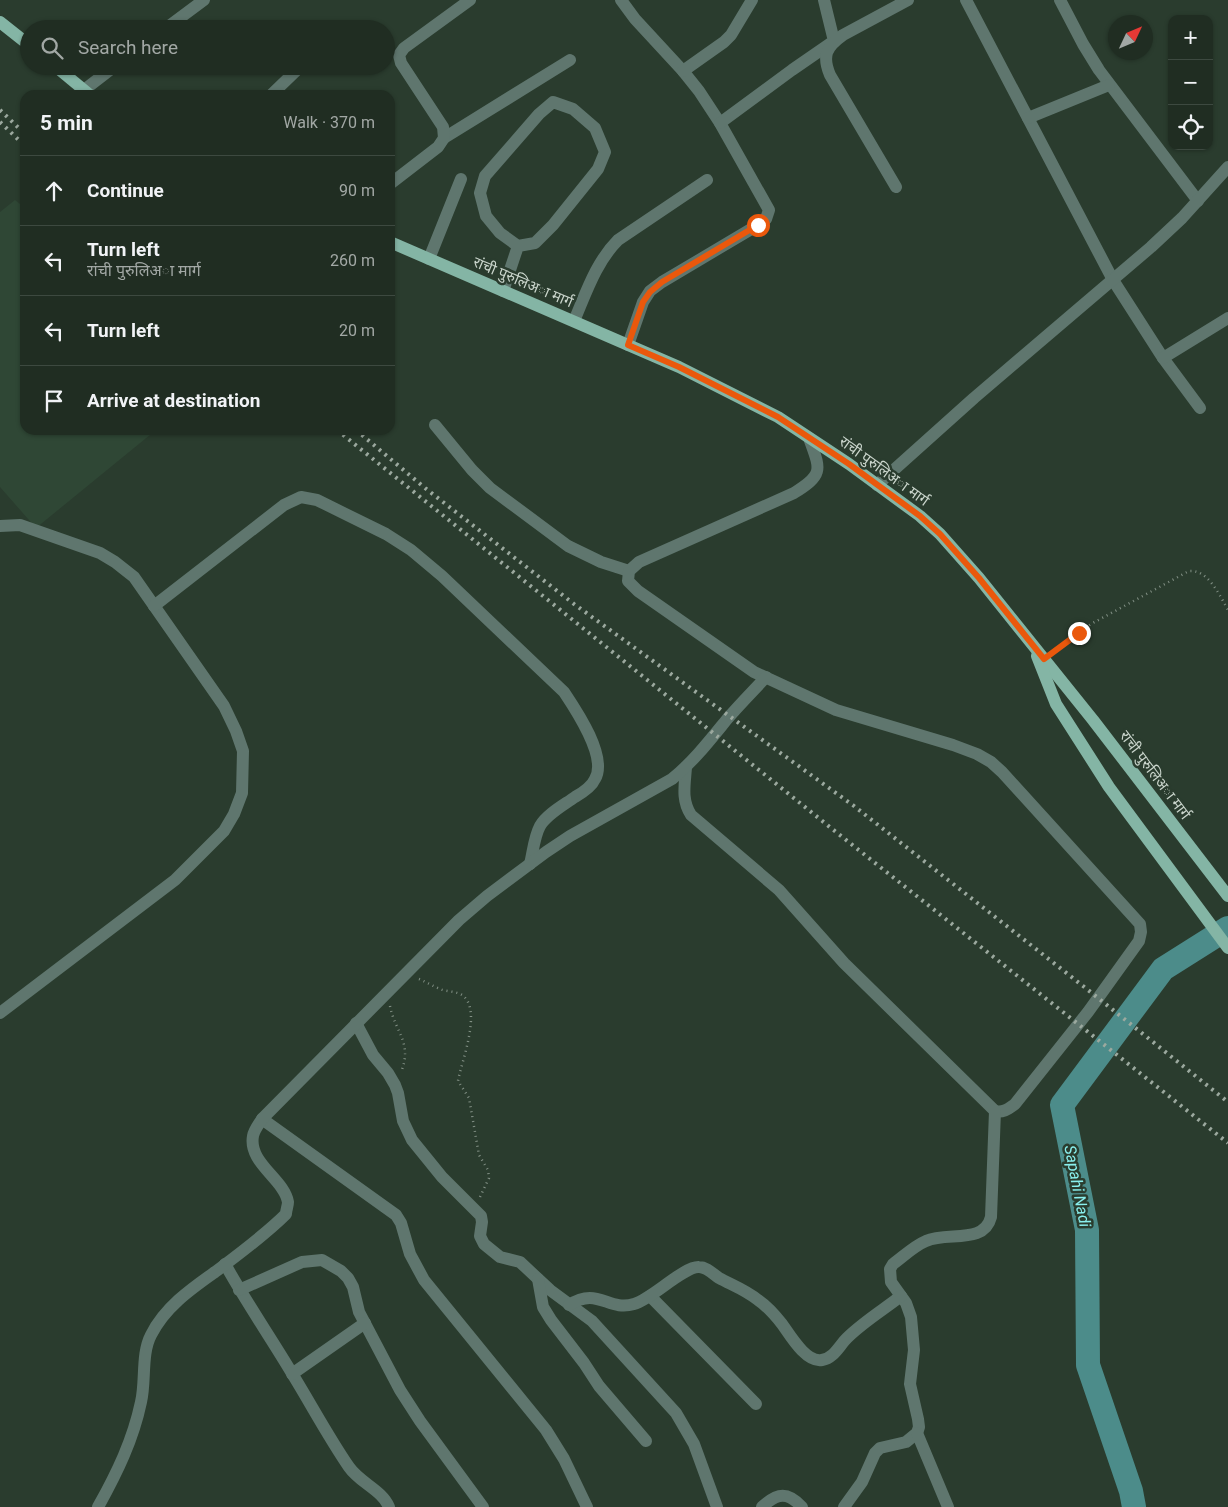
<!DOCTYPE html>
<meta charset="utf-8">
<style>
:root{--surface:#202d22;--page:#28352a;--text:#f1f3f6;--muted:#a2a8a5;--line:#3d4940}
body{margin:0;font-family:Roboto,"Noto Sans Devanagari",sans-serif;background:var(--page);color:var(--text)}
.controls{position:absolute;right:15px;top:15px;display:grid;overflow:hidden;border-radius:10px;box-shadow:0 1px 4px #0004}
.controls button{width:45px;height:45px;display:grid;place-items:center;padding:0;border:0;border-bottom:1px solid var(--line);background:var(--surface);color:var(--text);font:25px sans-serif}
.compass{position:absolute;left:1108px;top:15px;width:45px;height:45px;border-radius:50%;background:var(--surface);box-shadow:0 1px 4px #0004;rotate:46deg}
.stop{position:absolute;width:15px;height:15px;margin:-11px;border:4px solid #ea580c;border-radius:50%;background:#fff}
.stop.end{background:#ea580c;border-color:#fff;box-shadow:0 1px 5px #0008}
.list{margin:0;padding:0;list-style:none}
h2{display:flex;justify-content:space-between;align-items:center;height:65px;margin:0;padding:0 20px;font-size:21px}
h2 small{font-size:16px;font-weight:400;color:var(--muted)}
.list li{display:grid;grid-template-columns:32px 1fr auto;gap:15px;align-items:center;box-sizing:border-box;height:70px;padding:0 20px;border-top:1px solid var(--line)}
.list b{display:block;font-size:19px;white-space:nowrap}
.list p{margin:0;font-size:16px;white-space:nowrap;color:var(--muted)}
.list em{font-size:16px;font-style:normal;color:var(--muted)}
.icon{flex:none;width:28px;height:28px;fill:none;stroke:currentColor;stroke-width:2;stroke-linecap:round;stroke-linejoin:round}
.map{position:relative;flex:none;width:1228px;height:1507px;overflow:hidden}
.search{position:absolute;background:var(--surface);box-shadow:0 1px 4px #0004;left:20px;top:20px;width:375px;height:55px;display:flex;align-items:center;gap:12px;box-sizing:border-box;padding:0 18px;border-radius:28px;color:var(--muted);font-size:19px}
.panel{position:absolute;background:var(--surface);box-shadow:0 1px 4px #0004;left:20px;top:90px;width:375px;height:345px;border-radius:15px}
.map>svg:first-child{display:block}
.built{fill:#2f4735}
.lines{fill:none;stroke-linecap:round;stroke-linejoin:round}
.river{stroke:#4c8c8a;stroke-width:24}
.path{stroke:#829085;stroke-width:2.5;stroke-dasharray:1 4;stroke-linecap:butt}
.minor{stroke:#5f766e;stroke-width:12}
.major{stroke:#84b5a5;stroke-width:12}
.rail{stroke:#9ca99f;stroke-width:4;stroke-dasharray:2.5 5;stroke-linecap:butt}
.route{stroke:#ea580c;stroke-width:6}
.labels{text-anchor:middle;stroke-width:5;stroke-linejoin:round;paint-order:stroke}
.street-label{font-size:15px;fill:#cbd6cd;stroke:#2a3c2e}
.water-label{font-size:16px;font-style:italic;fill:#89efed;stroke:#2a3c2e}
</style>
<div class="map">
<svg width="1228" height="1507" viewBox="0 0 1228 1507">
<rect width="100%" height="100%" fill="#2a3c2e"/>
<polygon class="built" points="15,200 25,208 25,430 156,430 36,528 0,487 0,212"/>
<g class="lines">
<polyline class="river" points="1134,1507 1131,1491 1088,1365 1087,1230 1062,1105 1163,969 1228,928"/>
<g class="path">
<path d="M1053 652 1091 624 1189 571C1208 569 1220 596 1228 610"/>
<path d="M419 979C426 982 433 986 440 989 447 992 456 991 462 995 483 1009 461 1063 458 1081L469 1098 479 1155 488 1170 489 1178 480 1197"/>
<path d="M390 1006C395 1032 413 1043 401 1072"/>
</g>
<g class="minor">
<polyline points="621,0 635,19 683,71 699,91 720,123 769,210 766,219 758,225 662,282 650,291 643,302 628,345"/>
<polyline points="966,0 1113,280 1163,358 1200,408"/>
<polyline points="1060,0 1083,44 1099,70 1198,201"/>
<polyline points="165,29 204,0"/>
<polyline points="683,71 724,42 731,35 752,0"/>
<polyline points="84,90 115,66"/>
<polyline points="271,95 301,66"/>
<polyline points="1028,118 1109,85"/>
<polyline points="720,123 792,70 834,41 824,0"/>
<polyline points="444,138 570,60"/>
<polyline points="390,184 438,147 444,138 443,127 401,63 399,55 404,48 470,0"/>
<path d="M896 187 830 75C822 56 826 47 843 35L908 0"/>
<polyline points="429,259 461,179"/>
<polyline points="503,291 518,246 500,233 486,216 480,193 485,176 539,114 553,102 573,109 595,128 605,152 598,169 553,225 535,243 518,246"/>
<path d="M574 321C586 293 596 262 618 240L707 180"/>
<polyline points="1163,358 1228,318"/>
<polyline points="435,425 472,470 490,488 568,546 601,562 629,571"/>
<path d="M809 438C820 469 825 474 794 493L639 562 629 571 628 581 638 591 754 672 836 710 953 745 977 754 991 762 1002 772 1140 924 1141 932 1139 941 1088 1012 1015 1104C1008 1109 1003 1113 995 1111"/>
<polyline points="877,485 974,398 1151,247 1182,218 1228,167"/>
<polyline points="0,526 20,525 100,553 115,562 134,577 224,706 236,731 243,751 242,793 234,814 224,831 175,880 0,1013"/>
<path d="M154 606 284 505 301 497 317 500 386 534 411 550 442 576 564 692C576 710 608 757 595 779 592 786 582 793 575 797 564 805 547 814 540 826 534 837 533 852 530 864"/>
<path d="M686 767C685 784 681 800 691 815L779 890 844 963 995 1111 991 1217C984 1245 947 1231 926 1241 914 1246 904 1256 893 1264L890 1269 891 1282 906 1303 911 1317 914 1350 910 1384 918 1419 919 1427 917 1433 906 1442 880 1448 875 1453 862 1482 844 1507"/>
<polyline points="356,1023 373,1055 388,1073 395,1085 398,1093 403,1121 412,1140 442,1177 481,1216 482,1222 480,1236 484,1244 500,1257 520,1262 550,1290 592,1321 676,1413 694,1444 717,1507"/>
<polyline points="262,1119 396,1215 401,1223 410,1254 424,1280 546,1430 564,1459 587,1507"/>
<path d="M225 1264C246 1302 271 1338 293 1375 312 1406 329 1438 349 1467 360 1483 382 1490 389 1507"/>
<polyline points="538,1279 543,1307 551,1320 584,1363 599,1386 646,1441"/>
<polyline points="239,1290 302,1262 322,1260 341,1271 348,1278 353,1287 359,1312 400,1390 420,1421 483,1507"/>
<polyline points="650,1296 756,1404"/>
<path d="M569 1305C598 1286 608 1312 634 1304 652 1299 684 1266 699 1267 707 1267 713 1274 719 1278 732 1285 746 1290 758 1300 767 1306 775 1315 782 1324 790 1335 806 1363 822 1360 834 1358 839 1346 847 1338 863 1322 883 1310 901 1296"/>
<polyline points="292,1374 365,1323"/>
<polyline points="917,1433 948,1507"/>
<path d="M98 1507C117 1473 133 1440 141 1402 146 1381 141 1354 151 1335 165 1307 191 1289 215 1272 239 1254 265 1235 286 1214 286 1210 288 1206 288 1202 284 1179 248 1163 253 1136 254 1130 259 1124 262 1119L459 920 487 896 546 852 570 836 672 779C694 761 710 740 728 718 740 704 753 691 766 677"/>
<path d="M762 1507C778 1492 788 1492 802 1507"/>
</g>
<g class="major">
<polyline points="0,22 29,45"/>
<polyline points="55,66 90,95"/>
<polyline points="390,242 679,367 778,417 849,464 920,516 940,534 979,578 1093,720 1228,896"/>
<polyline points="1037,656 1056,704 1109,787 1228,948"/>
</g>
<g class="rail">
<polyline points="0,110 25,134"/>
<polyline points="0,122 25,146"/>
<polyline points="337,430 831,828 1228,1143"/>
<polyline points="356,430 425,488 574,604 854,806 1083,986 1228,1102"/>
</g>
</g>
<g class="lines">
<polyline class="route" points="758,225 662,282 650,292 643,302 628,345 679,367 778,417 849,464 920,516 940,534 979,578 1044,659 1079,633"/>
</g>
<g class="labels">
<g class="street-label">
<text transform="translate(523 282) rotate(23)" y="5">रांची पुरुलिअा मार्ग</text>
<text transform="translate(884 471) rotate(36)" y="5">रांची पुरुलिअा मार्ग</text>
<text transform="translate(1155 775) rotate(53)" y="5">रांची पुरुलिअा मार्ग</text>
</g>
<g class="water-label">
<text transform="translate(1078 1186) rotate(79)" y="6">Sapahi Nadi</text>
</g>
</g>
</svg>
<div class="controls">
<button>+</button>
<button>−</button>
<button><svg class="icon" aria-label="locate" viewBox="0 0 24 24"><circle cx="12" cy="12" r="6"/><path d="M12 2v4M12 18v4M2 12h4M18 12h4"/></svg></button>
</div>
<svg class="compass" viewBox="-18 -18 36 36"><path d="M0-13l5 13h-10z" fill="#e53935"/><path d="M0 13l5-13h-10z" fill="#a2a8a5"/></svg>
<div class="stop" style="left:758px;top:225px"></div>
<div class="stop end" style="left:1079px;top:633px"></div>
<div class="search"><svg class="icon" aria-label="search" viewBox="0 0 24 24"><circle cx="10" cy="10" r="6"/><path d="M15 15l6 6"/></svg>Search here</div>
<section class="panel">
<h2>5 min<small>Walk · 370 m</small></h2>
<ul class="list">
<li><svg class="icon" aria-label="ahead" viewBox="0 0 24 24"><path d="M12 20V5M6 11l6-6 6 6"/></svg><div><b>Continue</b></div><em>90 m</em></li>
<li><svg class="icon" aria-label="left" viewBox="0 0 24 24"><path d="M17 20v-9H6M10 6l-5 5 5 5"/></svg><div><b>Turn left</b><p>रांची पुरुलिअा मार्ग</p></div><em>260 m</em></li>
<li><svg class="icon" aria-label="left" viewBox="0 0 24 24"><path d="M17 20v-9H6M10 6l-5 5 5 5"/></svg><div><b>Turn left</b></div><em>20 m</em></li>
<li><svg class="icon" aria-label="arrive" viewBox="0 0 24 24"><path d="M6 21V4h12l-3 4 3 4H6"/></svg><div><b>Arrive at destination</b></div></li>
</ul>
</section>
</div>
